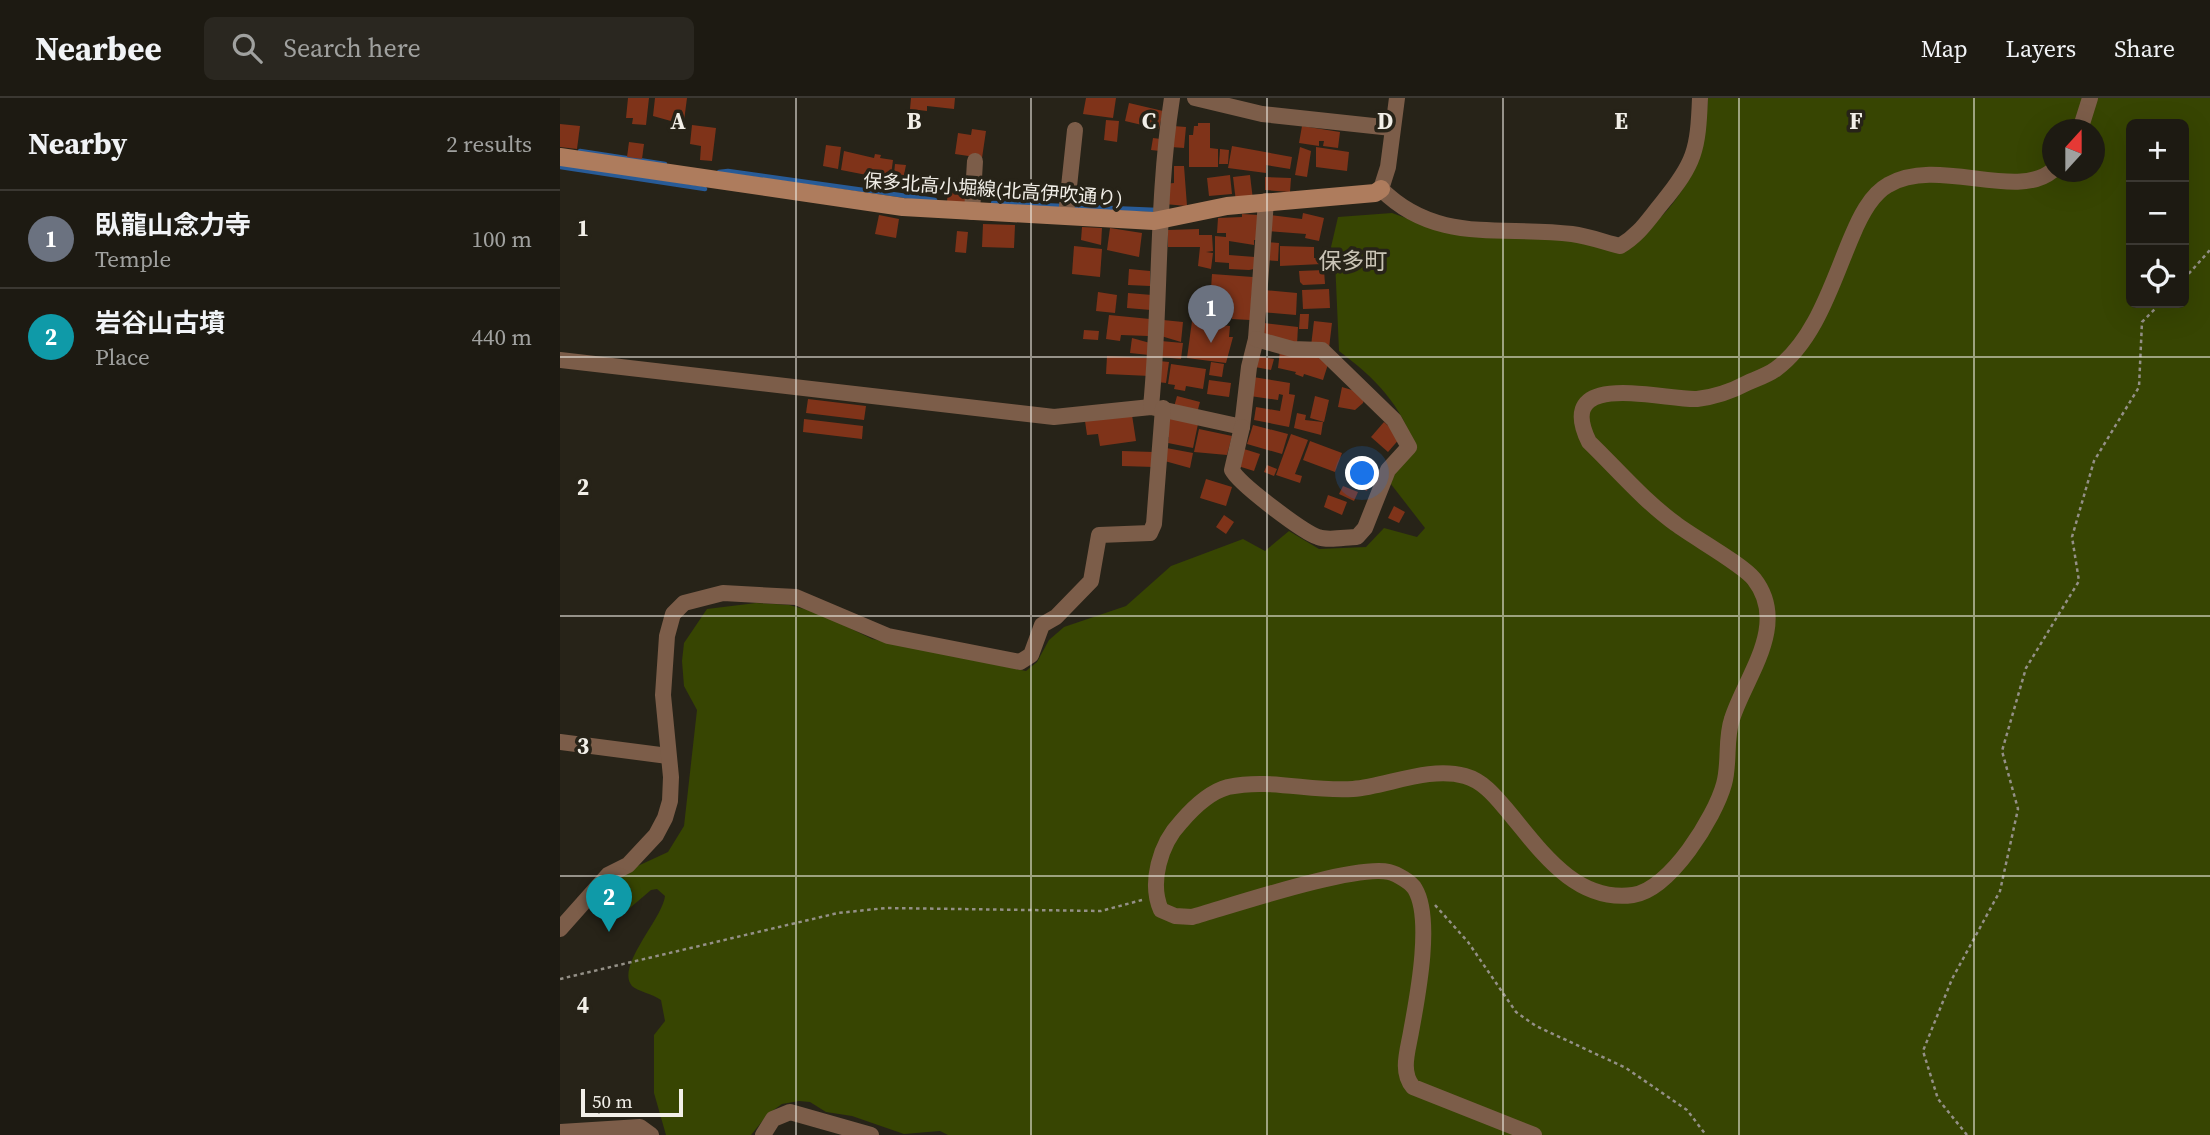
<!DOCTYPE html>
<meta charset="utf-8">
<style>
:root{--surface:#1d1a12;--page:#2a2720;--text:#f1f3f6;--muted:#a0a19f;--line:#3b3832;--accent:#b9abf7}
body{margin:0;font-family:"Source Serif 4","Noto Sans JP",serif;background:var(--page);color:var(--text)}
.controls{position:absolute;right:21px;top:21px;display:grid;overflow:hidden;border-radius:10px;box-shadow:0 7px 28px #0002}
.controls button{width:63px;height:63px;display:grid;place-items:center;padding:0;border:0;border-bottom:2px solid var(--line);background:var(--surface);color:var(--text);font:35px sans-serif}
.compass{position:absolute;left:1482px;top:21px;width:63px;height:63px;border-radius:50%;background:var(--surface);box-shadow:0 7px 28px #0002;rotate:21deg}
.scale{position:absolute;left:21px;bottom:18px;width:102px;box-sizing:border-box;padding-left:7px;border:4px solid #f2efe8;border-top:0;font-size:19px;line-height:24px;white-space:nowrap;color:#f2efe8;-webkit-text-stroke:5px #272318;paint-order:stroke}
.you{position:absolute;left:803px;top:376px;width:24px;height:24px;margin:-18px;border:5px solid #fff;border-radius:50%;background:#1a73e8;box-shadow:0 0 0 10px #1a73e833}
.badge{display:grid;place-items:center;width:46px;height:46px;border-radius:50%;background:var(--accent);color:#fff;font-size:23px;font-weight:700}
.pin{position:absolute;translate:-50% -58px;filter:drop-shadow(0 2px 4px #0008)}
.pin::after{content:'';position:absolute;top:37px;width:24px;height:21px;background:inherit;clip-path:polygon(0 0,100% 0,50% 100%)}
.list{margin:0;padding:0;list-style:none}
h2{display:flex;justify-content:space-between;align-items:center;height:91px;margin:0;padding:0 28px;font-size:30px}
h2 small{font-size:23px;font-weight:400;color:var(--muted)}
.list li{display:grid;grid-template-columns:46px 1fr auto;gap:21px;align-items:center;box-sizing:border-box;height:98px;padding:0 28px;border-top:2px solid var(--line)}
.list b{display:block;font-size:26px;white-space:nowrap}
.list p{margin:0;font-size:23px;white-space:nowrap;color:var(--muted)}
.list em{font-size:23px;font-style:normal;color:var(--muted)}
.icon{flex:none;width:38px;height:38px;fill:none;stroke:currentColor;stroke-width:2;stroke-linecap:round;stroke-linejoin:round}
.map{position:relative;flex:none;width:1650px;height:1037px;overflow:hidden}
header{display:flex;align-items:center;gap:42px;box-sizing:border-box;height:98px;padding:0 35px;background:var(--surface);border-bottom:2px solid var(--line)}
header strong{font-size:33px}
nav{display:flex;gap:38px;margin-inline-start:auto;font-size:24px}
.search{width:490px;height:63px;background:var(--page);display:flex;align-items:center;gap:18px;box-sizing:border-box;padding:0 24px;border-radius:10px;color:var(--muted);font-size:26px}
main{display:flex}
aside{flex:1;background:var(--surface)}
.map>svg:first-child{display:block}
.green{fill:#374502;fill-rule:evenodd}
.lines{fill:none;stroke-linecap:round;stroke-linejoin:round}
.stream{stroke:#285b97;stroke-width:4.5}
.building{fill:#7f3319}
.path{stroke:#949087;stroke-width:2.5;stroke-dasharray:3.5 3.5;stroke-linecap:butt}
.street{stroke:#7c5d49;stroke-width:16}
.secondary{stroke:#ae7c5d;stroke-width:18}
.grid{fill:none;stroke:#f2efe8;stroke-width:2;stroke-opacity:0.55}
.labels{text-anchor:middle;stroke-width:7;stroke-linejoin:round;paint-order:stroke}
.street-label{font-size:19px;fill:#f2efe8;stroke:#272318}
.quarter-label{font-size:23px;fill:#cac4b6;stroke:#272318}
.grid-label{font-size:23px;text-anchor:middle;font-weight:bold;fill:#f2efe8;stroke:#272318;stroke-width:7;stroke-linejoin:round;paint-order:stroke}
</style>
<header>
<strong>Nearbee</strong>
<div class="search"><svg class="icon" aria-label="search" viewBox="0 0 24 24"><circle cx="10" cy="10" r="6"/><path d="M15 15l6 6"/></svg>Search here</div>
<nav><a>Map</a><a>Layers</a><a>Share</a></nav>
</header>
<main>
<aside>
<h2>Nearby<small>2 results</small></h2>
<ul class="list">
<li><span class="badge" style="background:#6b7280">1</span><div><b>臥龍山念力寺</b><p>Temple</p></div><em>100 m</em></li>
<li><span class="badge" style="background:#0f9aa8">2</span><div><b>岩谷山古墳</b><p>Place</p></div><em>440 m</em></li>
</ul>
</aside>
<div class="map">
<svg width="1650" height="1037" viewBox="0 0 1650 1037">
<rect width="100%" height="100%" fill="#272318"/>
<path class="green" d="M1148 0H1650V1037H388L380 1033 344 1036 292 1018 266 1014 250 1004 239 1003 222 1006 208 1016 191 1037H106L94 995V937L105 923 101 902C93 896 77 893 72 888 55 869 103 820 105 798L97 791 91 792 64 815 54 818 49 815 48 798 56 778 108 754 124 728 137 612 124 588 122 563 124 545 147 511 196 505 229 507 259 515 312 541 466 573 477 564 489 542 504 529 566 508 611 468 683 441 705 453 729 433 759 451 806 449 824 430 857 439 865 430 827 381 856 352C841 306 816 281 779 253L775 162 771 149 778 119 832 115 891 136 1012 142 1059 154C1119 112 1143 74 1148 0ZM1571 26H1624V205H1571ZM1492 32H1534V74H1492Z"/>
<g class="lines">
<g class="stream">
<polyline points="20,53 105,66"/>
<polyline points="0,69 145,91"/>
<polyline points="159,74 168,73 375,102"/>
<polyline points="433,105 597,112"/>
</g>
</g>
<g class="building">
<polygon points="68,0 89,0 86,27 72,26 73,20 66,20"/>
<polygon points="95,0 127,0 124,23 119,22 118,25 93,18"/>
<polygon points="351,0 395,0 394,11 367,8 367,13 350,11"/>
<polygon points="526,0 556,0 553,20 523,16"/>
<polygon points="569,5 603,13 599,31 565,23"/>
<polygon points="546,22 559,23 557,44 544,42"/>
<polygon points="638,25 650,25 650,50 658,51 658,69 629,69 629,37 633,37 634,28 638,28"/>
<polygon points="0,26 20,28 17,51 0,49"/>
<polygon points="132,27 156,30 152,63 140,62 141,48 130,46"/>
<polygon points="613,28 626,29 624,50 611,49"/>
<polygon points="742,28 780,34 778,50 763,48 764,43 759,43 759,48 739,45"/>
<polygon points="412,31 426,33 422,60 395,56 398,35 411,37"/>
<polygon points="593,40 601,41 600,53 591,52"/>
<polygon points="69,44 84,46 82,61 67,59"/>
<polygon points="266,47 281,49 278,71 263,68"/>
<polygon points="672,48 732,59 730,71 706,67 706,75 668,70"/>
<polygon points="740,49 751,53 747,79 735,77"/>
<polygon points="756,49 789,54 787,73 756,69"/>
<polygon points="660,51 669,52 668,66 659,66"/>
<polygon points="284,53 314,60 315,56 321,57 320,60 333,62 331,77 318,76 317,79 281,72"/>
<polygon points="335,66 346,67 344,77 334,76"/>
<polygon points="614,68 624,68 627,108 604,106 604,86 614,85"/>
<polygon points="670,77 672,96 649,98 647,80"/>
<polygon points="690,77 693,102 676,104 673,79"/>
<polygon points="705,79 731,80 730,94 705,92"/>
<polygon points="388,92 406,93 405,105 387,104"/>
<polygon points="743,115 764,120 759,143 745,140 746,136 708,133 709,117 742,121"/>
<polygon points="682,116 699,117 697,142 694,142 694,147 669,143 669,157 695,159 694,171 689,172 669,171 669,165 655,164 655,138 666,139 666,135 657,135 658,120 682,119"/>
<polygon points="319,117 339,121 336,140 315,136"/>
<polygon points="423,126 455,127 454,150 422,149"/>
<polygon points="522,129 542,130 541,147 521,142"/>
<polygon points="550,130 582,135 579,159 547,152"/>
<polygon points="639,131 639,137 652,137 653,153 646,154 653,155 651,171 638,168 640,149 608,149 608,132"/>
<polygon points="397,133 408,134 406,155 395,154"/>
<polygon points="706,144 719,145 718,163 704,162"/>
<polygon points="514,148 542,151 540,179 512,176"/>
<polygon points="720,148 754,149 754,160 762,160 762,166 720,168"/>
<polygon points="569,171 590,173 590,188 568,187"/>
<polygon points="764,172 765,186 743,187 740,184 739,173"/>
<polygon points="652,176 693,179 690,222 672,221 673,203 661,202 662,192 651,191"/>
<polygon points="769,191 770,210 743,211 742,192"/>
<polygon points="704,192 737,195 736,217 702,214"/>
<polygon points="538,194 557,197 555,215 536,213"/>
<polygon points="568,195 592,197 591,212 567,210"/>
<polygon points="647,209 669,211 668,225 646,223"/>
<polygon points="740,216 749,216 748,231 739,231"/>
<polygon points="549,217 590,221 588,238 561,237 560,243 546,241"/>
<polygon points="603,222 623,224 621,244 601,238"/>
<polygon points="632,223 670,228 669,239 673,239 666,265 627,260"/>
<polygon points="754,223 772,225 769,250 751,248"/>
<polygon points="704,225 738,229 737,246 701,239"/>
<polygon points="524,232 539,233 538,242 523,241"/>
<polygon points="572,240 590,245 589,257 570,255"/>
<polygon points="601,243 623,245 621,261 600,259"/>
<polygon points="720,252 741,254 769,263 763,282 744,276 743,279 735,276 736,274 718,270"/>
<polygon points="547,258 590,260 590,278 546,276"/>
<polygon points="697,258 714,261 711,272 695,269"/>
<polygon points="599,263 609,264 606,285 597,284"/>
<polygon points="651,264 664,266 662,279 649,277"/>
<polygon points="611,266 646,271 643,291 626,288 625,293 614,291 615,287 608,286"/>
<polygon points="693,279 730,285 729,296 735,297 729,329 694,322 696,309 720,313 723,297 719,296 718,302 690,298"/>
<polygon points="649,282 671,285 669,299 647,296"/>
<polygon points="782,289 805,296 803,305 795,312 778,309"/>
<polygon points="617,298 640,304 637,315 614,309"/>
<polygon points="755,298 769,302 764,324 750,320"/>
<polygon points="248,301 306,308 304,322 246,315"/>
<polygon points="737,315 746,317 745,322 763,324 761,337 734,330"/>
<polygon points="572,317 576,343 540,348 538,336 527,337 525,323"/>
<polygon points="607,320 638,326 633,350 608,345 609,339 603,338"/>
<polygon points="244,321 303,328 302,341 243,334"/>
<polygon points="824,324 841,339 828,354 811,339"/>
<polygon points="693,327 728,336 722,356 687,346"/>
<polygon points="639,331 672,338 667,357 634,354"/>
<polygon points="731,336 748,342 735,376 742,378 740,385 716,377"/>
<polygon points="750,343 782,355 775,374 743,362"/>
<polygon points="601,349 633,355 630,370 601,362"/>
<polygon points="684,351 700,356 694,373 678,368"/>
<polygon points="562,353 594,354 594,369 562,368"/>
<polygon points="797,364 815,372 807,393 789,386"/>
<polygon points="707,367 717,371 714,378 704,374"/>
<polygon points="646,381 672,389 666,408 640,400"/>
<polygon points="783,388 798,394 794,403 779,396"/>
<polygon points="768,397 787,404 782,417 764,409"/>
<polygon points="834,408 845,414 839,425 828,420"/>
<polygon points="664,417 674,424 666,436 656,429"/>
</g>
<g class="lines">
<g class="path">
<polyline points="1624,181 1650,152"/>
<polyline points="875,807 908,844 956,914 976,928 1066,970 1127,1012 1146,1037"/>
<polyline points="0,881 278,815 326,810 541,813 582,802"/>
<polyline points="1407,1037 1378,1001 1363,953 1392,881 1440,793 1458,711 1442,653 1466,570 1519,483 1512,439 1534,363 1579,289 1582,224 1601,205"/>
</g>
<g class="street">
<polyline points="635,0 702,16 832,30"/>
<path d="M837 0 828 69 821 91C877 147 942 127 1012 136 1028 138 1044 144 1060 148 1079 137 1088 122 1102 105 1135 65 1138 52 1140 0"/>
<polyline points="1520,32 1530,0"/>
<polyline points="412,114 415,63"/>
<polyline points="506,117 515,32"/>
<polyline points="0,262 494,319 591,309 682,329 689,269 696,241 706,103"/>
<path d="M591 309C601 206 596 102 612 0"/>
<path d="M682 329 672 372C679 386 743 434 758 439 768 443 786 439 797 439L805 430 828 372 849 349 834 322 762 252 732 251 696 241"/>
<polyline points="0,644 108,658"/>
<polyline points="0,831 48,777 68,767 96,737 105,720 110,703 111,679 103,597 107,538 113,516 124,505 163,495 236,499 328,538 460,564 471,557 482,527 496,519 531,483 539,437 590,435 594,426 603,310"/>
<polyline points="0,1034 80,1029 91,1037"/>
<polyline points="203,1037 213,1021 230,1014 311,1037"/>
<path d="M974 1037 853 989C840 974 848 952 851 934 857 901 873 821 855 791 851 784 837 776 829 774 795 766 671 808 632 819L615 818 601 812C589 785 600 746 621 724 633 710 649 694 668 689 711 680 750 694 793 691 828 688 869 668 905 678 923 683 935 698 946 711 979 750 1014 805 1073 797 1110 792 1155 719 1164 686 1170 665 1165 641 1172 621 1185 579 1230 527 1194 481 1182 466 1133 439 1116 426 1084 403 1057 371 1029 344 992 269 1105 303 1137 301 1154 299 1172 293 1187 285 1196 281 1208 277 1216 271 1256 242 1273 182 1292 138 1299 121 1310 97 1328 87 1377 58 1455 103 1492 73"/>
</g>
<polyline class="secondary" points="0,59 343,109 594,123 667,108 815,95 821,91"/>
</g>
<path class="grid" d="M236 0V1037M471 0V1037M707 0V1037M943 0V1037M1179 0V1037M1414 0V1037M0 259H1650M0 518H1650M0 778H1650"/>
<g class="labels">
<g class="street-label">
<text transform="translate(433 91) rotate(4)" y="7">保多北高小堀線(北高伊吹通り)</text>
</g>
<g class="quarter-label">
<text x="793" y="171">保多町</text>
</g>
</g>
<g class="grid-label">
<text x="118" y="31">A</text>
<text x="354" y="31">B</text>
<text x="589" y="31">C</text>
<text x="825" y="31">D</text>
<text x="1061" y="31">E</text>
<text x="1296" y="31">F</text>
<text x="23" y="138">1</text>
<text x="23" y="397">2</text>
<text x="23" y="656">3</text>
<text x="23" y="915">4</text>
</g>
</svg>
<div class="controls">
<button>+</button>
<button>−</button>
<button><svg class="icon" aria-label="locate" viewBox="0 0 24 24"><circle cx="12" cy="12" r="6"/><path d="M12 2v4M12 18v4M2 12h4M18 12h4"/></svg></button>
</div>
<svg class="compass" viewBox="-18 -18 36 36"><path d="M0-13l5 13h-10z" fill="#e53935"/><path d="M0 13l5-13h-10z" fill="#a0a19f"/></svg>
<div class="scale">50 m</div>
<div class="you"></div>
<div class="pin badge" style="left:651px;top:245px;background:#6b7280">1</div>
<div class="pin badge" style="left:49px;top:834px;background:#0f9aa8">2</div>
</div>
</main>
